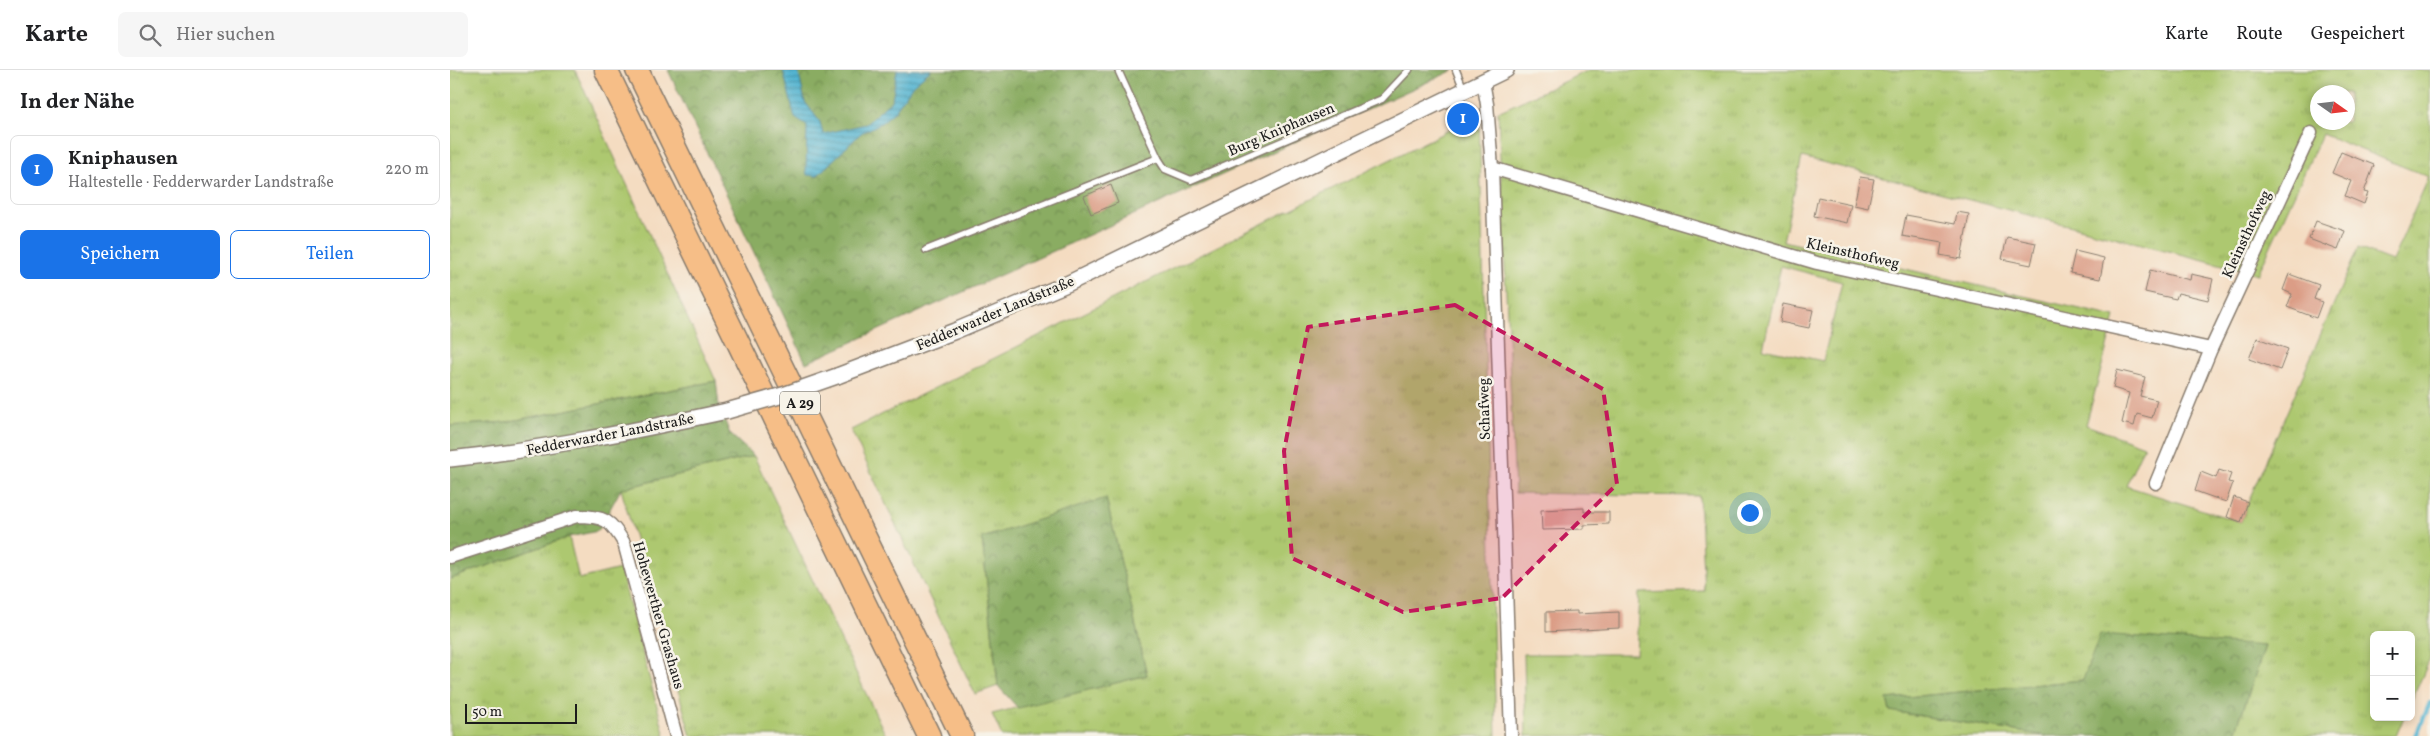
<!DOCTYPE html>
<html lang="de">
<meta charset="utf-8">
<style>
:root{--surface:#fff;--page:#f6f6f6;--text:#202124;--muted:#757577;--line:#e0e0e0;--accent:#1a73e8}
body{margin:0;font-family:Vollkorn,serif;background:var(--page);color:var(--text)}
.controls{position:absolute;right:15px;bottom:15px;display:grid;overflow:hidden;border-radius:8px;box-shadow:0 2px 8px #0003}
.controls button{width:45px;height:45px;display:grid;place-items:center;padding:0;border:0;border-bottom:1px solid var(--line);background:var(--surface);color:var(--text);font:25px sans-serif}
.compass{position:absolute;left:1860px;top:15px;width:45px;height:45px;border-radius:50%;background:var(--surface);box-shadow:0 2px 8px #0003;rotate:104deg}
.scale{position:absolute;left:15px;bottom:12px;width:112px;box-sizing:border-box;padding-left:5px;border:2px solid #1c1c1c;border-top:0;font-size:14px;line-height:18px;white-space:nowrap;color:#1c1c1c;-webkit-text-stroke:4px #f7f3e8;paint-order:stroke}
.you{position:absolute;left:1299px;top:442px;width:18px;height:18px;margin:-12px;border:4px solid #fff;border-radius:50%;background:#1a73e8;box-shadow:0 0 0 8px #1a73e833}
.badge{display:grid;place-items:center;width:32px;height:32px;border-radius:50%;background:var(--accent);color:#fff;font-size:16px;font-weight:700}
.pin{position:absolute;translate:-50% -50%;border:2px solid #fff;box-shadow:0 1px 5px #0006}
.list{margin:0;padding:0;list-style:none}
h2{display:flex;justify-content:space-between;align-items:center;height:65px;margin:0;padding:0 20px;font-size:21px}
h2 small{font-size:16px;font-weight:400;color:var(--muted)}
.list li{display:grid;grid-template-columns:32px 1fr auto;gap:15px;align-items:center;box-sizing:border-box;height:70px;margin:0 10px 10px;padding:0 10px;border:1px solid var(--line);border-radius:8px}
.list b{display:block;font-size:19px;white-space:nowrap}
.list p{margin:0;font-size:16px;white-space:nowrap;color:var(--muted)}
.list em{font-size:16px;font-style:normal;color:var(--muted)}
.actions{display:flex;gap:10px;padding:15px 20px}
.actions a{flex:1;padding:11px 0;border:1px solid var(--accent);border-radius:8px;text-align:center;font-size:18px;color:var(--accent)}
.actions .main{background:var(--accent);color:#fff}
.icon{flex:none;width:28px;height:28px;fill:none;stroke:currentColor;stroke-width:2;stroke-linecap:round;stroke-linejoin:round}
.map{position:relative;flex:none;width:1980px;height:666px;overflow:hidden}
header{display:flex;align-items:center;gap:30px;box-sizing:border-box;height:70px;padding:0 25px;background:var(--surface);border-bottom:1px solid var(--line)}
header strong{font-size:24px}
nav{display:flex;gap:28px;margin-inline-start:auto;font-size:18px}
.search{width:350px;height:45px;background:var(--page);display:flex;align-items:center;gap:12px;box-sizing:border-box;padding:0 18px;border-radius:8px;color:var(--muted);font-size:19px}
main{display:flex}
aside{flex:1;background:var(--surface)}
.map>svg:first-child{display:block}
.grass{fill:url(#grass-tufts);stroke:#647246;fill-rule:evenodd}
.forest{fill:url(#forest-crowns);stroke:#53643f}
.water{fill:url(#water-rules);stroke:#376876}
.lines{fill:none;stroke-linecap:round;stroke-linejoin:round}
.stream{stroke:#52b4d1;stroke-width:4.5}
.building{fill:#db9d86}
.service-casing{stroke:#887c6e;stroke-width:9}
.minor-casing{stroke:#887c6e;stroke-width:15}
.tertiary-casing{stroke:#887c6e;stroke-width:18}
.motorway-casing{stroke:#887c6e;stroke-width:25}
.service{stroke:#fff;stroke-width:6}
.minor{stroke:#fff;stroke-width:12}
.tertiary{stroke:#fff;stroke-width:15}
.motorway{stroke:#f6be87;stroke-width:22}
.tertiary-bridge-casing{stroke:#887c6e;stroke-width:18;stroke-linecap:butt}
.tertiary-bridge{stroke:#fff;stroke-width:15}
.marked{fill:#c2185b;fill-opacity:0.2;stroke:#c2185b;stroke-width:4;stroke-dasharray:10 6;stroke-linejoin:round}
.labels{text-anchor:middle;stroke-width:5;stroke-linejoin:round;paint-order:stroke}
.shield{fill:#f7f3e8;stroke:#5e5c59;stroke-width:1}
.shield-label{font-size:14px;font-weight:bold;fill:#1c1c1c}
.street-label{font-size:15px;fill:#1c1c1c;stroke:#f7f3e8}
</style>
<header>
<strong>Karte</strong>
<div class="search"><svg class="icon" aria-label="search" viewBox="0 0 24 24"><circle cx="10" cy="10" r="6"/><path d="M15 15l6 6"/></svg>Hier suchen</div>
<nav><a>Karte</a><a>Route</a><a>Gespeichert</a></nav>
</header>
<main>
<aside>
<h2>In der Nähe<small></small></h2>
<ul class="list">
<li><span class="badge">1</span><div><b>Kniphausen</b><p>Haltestelle · Fedderwarder Landstraße</p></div><em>220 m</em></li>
</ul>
<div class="actions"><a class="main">Speichern</a><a>Teilen</a></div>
</aside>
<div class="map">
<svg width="1980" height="666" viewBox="0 0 1980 666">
<defs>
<pattern id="grass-tufts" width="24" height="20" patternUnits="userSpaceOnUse" patternTransform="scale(1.25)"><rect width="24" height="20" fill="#adc86f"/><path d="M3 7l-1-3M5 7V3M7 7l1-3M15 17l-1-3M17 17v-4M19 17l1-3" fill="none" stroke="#94ab60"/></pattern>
<pattern id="forest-crowns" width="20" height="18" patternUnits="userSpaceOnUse" patternTransform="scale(1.25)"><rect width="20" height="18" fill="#8aac62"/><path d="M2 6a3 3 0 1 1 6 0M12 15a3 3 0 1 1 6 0" fill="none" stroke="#708b50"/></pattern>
<pattern id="water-rules" width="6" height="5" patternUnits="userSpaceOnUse" patternTransform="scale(1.25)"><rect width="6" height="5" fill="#52b4d1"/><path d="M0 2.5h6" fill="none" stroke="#4392a9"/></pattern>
</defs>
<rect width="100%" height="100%" fill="#f7f3e8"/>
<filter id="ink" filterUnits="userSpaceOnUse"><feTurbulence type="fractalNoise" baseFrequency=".02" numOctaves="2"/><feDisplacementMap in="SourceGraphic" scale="10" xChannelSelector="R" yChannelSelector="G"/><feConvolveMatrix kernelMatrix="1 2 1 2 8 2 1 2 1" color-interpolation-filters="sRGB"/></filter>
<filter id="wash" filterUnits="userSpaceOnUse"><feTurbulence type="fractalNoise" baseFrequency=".0096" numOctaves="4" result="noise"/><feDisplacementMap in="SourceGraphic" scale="20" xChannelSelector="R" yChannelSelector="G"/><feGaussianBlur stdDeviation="1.12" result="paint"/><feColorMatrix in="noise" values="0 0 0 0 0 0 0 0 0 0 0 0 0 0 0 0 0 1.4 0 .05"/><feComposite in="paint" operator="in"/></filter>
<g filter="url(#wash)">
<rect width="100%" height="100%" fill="#f4dcc1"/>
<g class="grass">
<polygon points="0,0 125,0 266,311 56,352 0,356"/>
<path d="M1139 0H1980V589L1961 632V565H1924V647H1954L1946 666H1784L1815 576 1633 610 1437 629 1440 641 1597 666H1076L1074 584H1186L1189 523 1254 521 1249 426 1065 423 1048 42ZM1868 22H1898V52H1868ZM1872 64 1979 107 1942 191 1908 178 1798 432 1791 452 1676 416 1694 376 1636 355 1665 247 1333 171 1352 87 1808 204ZM1331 196 1392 212 1373 291 1313 278Z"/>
<polygon points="1029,45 1046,666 552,666 542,644 697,605 656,429 532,468 548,616 525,624 401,360"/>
<polygon points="304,386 436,666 241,666 171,419"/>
<polygon points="119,467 129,509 170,499 215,666 0,666 0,509"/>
</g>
<g class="forest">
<polygon points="218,0 1004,0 356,293"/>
<polygon points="266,311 269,336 280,364 304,386 171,419 148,461 119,467 0,509 0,356 56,352"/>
<polygon points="656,428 697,605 568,638 548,616 532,468"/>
<polygon points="1650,564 1815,576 1784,666 1597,666 1440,641 1437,629 1633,610"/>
</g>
<polygon class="water" points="333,0 348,0 355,32 370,52 373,64 416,54 442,30 447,0 481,0 463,15 444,42 431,53 411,63 367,106 357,105 356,100 357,56 345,48"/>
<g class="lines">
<polyline class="stream" points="1966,666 1980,633"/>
</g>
<g id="blocks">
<g class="building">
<polygon points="1891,82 1924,95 1914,122 1918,123 1914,134 1895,126 1901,111 1882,103"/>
<polygon points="1410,107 1424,109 1418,138 1404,135"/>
<polygon points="661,115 668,133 641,144 634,126"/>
<polygon points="1368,127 1401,134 1397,153 1364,146"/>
<polygon points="1507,142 1519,144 1511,189 1490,185 1492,173 1452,166 1456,145 1505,154"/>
<polygon points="1866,151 1895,161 1888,180 1859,169"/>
<polygon points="1557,167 1586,173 1581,195 1552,189"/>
<polygon points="1625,181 1654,188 1650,209 1620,203"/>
<polygon points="1700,200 1740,210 1741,204 1763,209 1758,230 1728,223 1726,229 1695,222"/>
<polygon points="1839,204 1869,215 1864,229 1872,232 1866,248 1837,237 1842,224 1833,220"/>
<polygon points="1333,234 1363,240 1359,258 1330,252"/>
<polygon points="1807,268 1838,279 1830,300 1799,289"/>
<polygon points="1667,300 1695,307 1690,326 1707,330 1702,348 1687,344 1684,356 1672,353 1679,323 1663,318"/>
<polygon points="1769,400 1781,404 1778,412 1783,413 1776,432 1745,421 1751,402 1766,408"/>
<polygon points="1784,427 1798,432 1791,452 1777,447"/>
<polygon points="1134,438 1134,442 1159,442 1159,454 1134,455 1134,459 1092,460 1091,440"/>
<polygon points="1127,541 1127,544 1169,542 1169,558 1096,562 1096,542"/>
</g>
</g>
</g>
<g filter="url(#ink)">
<use href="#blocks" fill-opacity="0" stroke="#887c6e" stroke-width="1"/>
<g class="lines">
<g class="service-casing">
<g id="service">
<polyline points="668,0 708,88 715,99 741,110 932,29 959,0"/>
<polyline points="1006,0 1014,20"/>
<polyline points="476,180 708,88"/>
</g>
</g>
<g class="minor-casing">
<g id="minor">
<polyline points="1033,11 1037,34 1042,98 1061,666"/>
<polyline points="1042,98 1367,193 1761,279"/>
<polyline points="1706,413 1761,279 1861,63"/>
<path d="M0 487 127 446C155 446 160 450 174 473L226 666"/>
</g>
</g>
<g class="tertiary-casing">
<g id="tertiary">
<polyline points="387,306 505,261 619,213 1056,0"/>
<path d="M0 389C94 379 185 361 277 341"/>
</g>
</g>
<g class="motorway-casing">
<g id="motorway">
<polyline points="156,0 479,666"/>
<polyline points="187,0 512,666"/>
</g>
</g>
<use href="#service" class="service"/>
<use href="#minor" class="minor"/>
<use href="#tertiary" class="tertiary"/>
<use href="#motorway" class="motorway"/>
<g class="tertiary-bridge-casing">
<polyline id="tertiary-bridge" points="277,341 333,325 387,306"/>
</g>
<use href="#tertiary-bridge" class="tertiary-bridge"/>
</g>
</g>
<path class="marked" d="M1005 235 1153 319 1167 414 1052 528 953 542 842 488 834 381 858 257Z"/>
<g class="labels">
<rect class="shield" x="330" y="321.5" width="40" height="23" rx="4"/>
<g class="shield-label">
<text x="350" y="338">A 29</text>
</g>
<g class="street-label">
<text transform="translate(831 59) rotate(-23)" y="5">Burg Kniphausen</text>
<text transform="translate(1796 164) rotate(-65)" y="5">Kleinsthofweg</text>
<text transform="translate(1403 183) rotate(13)" y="5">Kleinsthofweg</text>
<text transform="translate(545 243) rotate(-23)" y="5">Fedderwarder Landstraße</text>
<text transform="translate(1034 339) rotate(-92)" y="5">Schafweg</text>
<text transform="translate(160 364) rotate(-11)" y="5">Fedderwarder Landstraße</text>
<text transform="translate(209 545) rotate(74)" y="5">Hohewerther Grashaus</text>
</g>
</g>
</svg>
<div class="controls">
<button>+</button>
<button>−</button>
</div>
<svg class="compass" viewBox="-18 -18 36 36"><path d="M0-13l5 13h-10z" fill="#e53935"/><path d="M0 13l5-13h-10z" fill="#757577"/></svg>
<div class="scale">50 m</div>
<div class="you"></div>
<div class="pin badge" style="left:1013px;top:49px">1</div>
</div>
</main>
